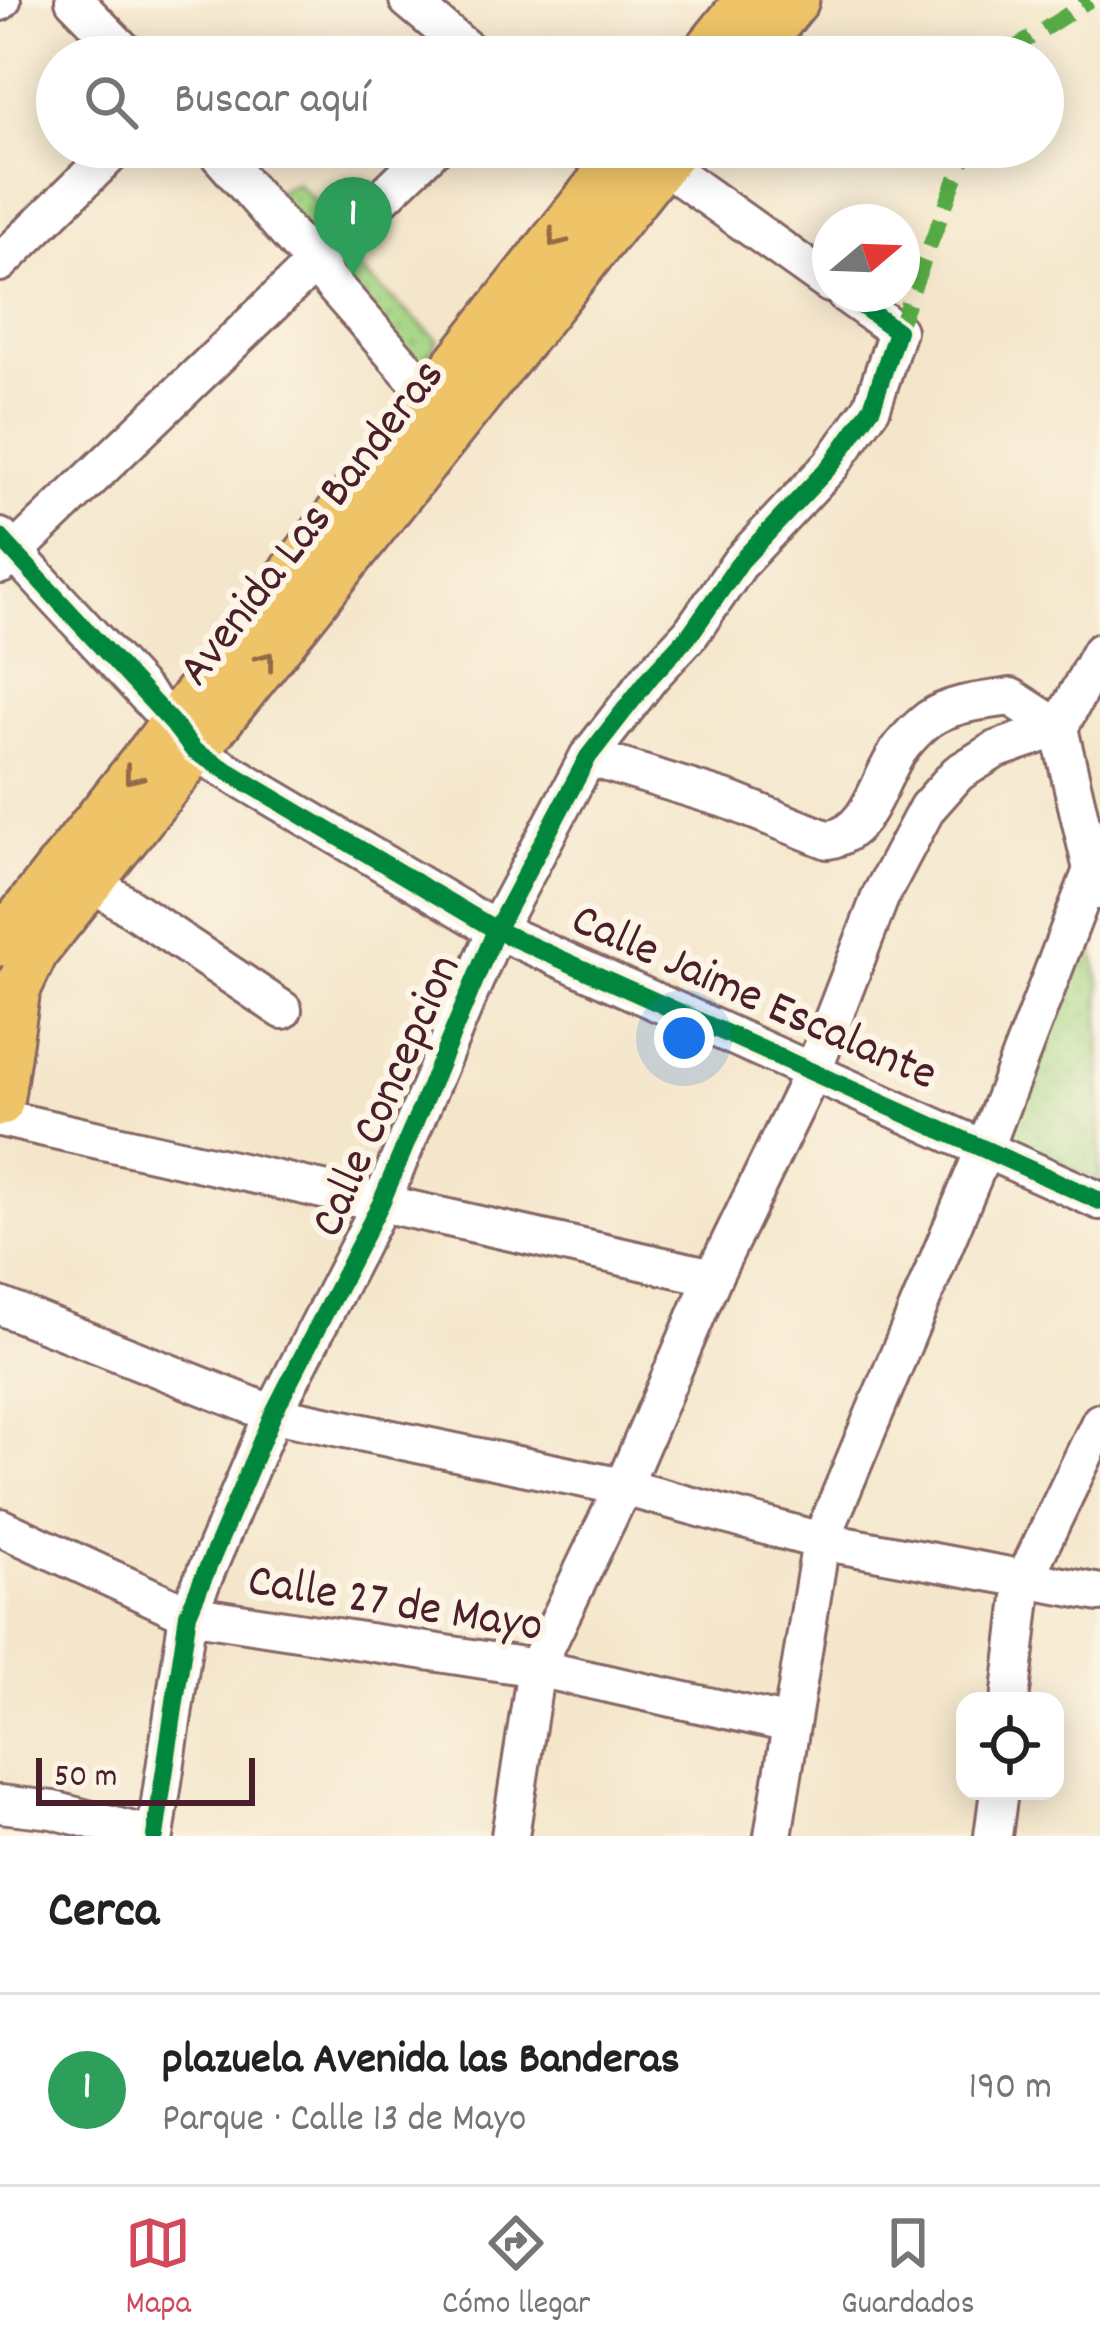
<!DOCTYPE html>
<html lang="es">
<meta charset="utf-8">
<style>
:root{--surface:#fff;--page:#f6f6f6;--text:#222;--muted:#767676;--line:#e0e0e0;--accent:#d1495b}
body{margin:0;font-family:Dekko,sans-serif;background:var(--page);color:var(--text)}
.controls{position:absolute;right:36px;bottom:36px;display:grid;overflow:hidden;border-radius:24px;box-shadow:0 6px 30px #0003}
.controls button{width:108px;height:108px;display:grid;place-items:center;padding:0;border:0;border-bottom:3px solid var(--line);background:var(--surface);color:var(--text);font:60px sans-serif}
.compass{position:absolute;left:812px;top:204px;width:108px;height:108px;border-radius:50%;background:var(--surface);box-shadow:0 6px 30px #0003;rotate:71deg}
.scale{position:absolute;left:36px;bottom:30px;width:219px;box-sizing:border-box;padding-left:12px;border:6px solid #4a1f2b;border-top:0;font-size:33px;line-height:42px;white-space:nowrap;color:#4a1f2b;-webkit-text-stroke:9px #fcf5e5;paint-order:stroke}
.you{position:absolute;left:684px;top:1038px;width:42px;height:42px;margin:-30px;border:9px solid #fff;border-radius:50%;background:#1a73e8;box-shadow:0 0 0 18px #1a73e833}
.badge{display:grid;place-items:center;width:78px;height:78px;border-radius:50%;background:var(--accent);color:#fff;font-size:39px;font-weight:700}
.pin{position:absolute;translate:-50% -99px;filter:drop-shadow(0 3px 6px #0008)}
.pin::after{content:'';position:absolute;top:63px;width:42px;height:36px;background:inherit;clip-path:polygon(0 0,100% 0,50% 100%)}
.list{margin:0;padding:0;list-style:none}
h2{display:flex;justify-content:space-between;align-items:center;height:156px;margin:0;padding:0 48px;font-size:51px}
h2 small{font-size:39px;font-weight:400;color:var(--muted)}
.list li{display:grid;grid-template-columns:78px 1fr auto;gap:36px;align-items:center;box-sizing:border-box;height:192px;padding:0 48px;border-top:3px solid var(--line)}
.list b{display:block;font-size:45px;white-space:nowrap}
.list p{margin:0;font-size:39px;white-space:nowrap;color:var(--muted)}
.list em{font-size:39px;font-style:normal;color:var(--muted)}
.icon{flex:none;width:66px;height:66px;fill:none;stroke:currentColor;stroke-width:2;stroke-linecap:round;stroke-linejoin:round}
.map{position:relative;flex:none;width:1100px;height:1836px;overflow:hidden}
.search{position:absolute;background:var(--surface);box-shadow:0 6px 30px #0003;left:36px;right:36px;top:36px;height:132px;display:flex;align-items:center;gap:30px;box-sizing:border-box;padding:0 42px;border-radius:66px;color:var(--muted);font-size:45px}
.sheet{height:348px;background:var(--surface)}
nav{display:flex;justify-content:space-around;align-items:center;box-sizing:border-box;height:168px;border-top:3px solid var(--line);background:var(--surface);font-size:33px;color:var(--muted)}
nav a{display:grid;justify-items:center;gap:6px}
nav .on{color:var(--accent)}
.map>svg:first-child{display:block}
.grass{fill:url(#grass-dots);stroke:#777a58;stroke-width:3}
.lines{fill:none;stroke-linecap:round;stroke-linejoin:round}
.minor-casing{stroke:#866563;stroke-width:42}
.major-casing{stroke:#866563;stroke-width:51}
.minor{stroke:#fff;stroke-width:36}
.major{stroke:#efc469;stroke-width:45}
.quiet{stroke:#57aa44;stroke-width:15;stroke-dasharray:30 15;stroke-linecap:butt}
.cycleway-casing{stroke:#fcf5e5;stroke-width:26}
.cycleway{stroke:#00873e;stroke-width:18}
.oneway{stroke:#946947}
.labels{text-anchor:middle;stroke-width:12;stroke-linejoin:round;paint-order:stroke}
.street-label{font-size:48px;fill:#4a1f2b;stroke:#fcf5e5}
</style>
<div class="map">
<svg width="1100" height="1836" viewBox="0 0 1100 1836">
<defs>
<pattern id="grass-dots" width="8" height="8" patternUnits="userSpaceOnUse" patternTransform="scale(3)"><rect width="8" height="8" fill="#a4d584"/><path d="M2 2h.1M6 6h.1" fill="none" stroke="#8fb672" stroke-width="1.8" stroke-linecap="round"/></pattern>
</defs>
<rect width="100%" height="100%" fill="#fcf5e5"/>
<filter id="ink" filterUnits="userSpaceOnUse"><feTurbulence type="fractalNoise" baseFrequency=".00833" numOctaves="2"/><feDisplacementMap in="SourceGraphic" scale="24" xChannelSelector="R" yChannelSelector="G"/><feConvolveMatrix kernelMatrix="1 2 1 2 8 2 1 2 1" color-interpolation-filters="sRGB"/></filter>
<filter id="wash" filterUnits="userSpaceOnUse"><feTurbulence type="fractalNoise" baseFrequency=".004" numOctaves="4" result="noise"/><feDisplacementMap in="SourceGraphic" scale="48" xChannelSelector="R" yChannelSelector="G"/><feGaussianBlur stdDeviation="2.7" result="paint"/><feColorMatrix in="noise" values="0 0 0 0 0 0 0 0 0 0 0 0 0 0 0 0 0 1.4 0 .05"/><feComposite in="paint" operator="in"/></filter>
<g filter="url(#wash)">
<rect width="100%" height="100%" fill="#f4e6cb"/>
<g class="grass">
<polygon points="296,183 354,239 346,258 438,340 418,372 274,193"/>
<polygon points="1079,892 1100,984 1100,1181 991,1132"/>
</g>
</g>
<g filter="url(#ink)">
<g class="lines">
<g class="minor-casing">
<g id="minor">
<polyline points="74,0 130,57"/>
<polyline points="408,0 476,57"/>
<polyline points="0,2 2,0"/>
<polyline points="212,147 432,398 440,419"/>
<polyline points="583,147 610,170"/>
<polyline points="662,164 830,284"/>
<polyline points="0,263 118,147"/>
<polyline points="0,537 174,725 194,751 496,930 1100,1201"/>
<polyline points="1,565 435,147"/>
<path d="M588 757 731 801 828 840C872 833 878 775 902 746 909 737 920 726 929 719 952 703 984 701 1011 697L1059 728"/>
<polyline points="89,880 283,1010"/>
<polyline points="1097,891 1059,728 1100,652"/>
<polyline points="0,1118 713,1277"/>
<polyline points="0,1306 273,1414 623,1487 821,1541 1100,1593"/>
<polyline points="0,1527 188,1614 536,1668 790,1724"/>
<polyline points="1010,1701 1024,1580 1100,1422"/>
<polyline points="0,1804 53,1810 153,1836"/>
<polyline points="155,1836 188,1614 273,1414 381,1203 496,930 588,757 651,676 691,633 741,561 831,465 872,407 897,331 845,294"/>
<polyline points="510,1836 536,1668 623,1487 713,1277 813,1071 881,895 927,808 958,773 995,750 1059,728"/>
<polyline points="773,1836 821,1541 985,1148 1092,870"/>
<polyline points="993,1836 999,1791"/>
</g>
</g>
<g class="major-casing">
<g id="major">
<polyline points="702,57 748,0"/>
<polyline points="750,57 796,0"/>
<polyline points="0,943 628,147"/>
<polyline points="0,1103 17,990 35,952 676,147"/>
</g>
</g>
<use href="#minor" class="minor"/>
<use href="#major" class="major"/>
<g class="quiet">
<polyline points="1009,57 1013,49 1090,0"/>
<polyline points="897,331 968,147"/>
</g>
<g class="cycleway-casing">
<g id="cycleway">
<polyline points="0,537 174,725 194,751 496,930 1100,1201"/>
<polyline points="155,1836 188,1614 273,1414 381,1203 496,930 588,757 651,676 691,633 741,561 831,465 872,407 897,331 845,294"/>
</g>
</g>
<use href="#cycleway" class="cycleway"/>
</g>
<defs><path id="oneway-chevron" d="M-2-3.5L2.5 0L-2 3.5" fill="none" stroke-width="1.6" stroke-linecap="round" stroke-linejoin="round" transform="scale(3)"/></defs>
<g class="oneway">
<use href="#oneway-chevron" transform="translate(556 239) rotate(128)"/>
<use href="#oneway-chevron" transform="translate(266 660) rotate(-52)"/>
<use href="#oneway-chevron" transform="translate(132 776) rotate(129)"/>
</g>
</g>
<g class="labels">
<g class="street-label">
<text transform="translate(308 520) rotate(-52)" y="17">Avenida Las Banderas</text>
<text transform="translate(756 993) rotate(24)" y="17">Calle Jaime Escalante</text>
<text transform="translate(382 1094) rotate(-66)" y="17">Calle Concepcion</text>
<text transform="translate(396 1599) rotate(9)" y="17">Calle 27 de Mayo</text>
</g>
</g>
</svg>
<div class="controls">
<button><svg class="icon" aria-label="locate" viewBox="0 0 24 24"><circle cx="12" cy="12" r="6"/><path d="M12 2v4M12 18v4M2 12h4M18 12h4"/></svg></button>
</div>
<svg class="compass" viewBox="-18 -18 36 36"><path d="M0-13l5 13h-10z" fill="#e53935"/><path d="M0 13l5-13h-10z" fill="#767676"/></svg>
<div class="scale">50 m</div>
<div class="you"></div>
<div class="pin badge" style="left:353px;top:276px;background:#2e9e5b">1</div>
<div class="search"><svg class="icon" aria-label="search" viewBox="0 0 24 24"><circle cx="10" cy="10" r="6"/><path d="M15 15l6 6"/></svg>Buscar aquí</div>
</div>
<section class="sheet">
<h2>Cerca<small></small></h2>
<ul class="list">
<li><span class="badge" style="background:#2e9e5b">1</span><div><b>plazuela Avenida las Banderas</b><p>Parque · Calle 13 de Mayo</p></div><em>190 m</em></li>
</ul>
</section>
<nav>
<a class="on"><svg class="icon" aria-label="map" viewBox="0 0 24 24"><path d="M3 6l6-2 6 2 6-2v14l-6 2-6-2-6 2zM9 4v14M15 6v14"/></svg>Mapa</a>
<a><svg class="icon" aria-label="directions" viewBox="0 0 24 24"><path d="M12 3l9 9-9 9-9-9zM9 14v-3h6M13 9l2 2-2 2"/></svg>Cómo llegar</a>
<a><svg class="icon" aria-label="saved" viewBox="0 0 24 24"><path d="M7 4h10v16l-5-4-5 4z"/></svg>Guardados</a>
</nav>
